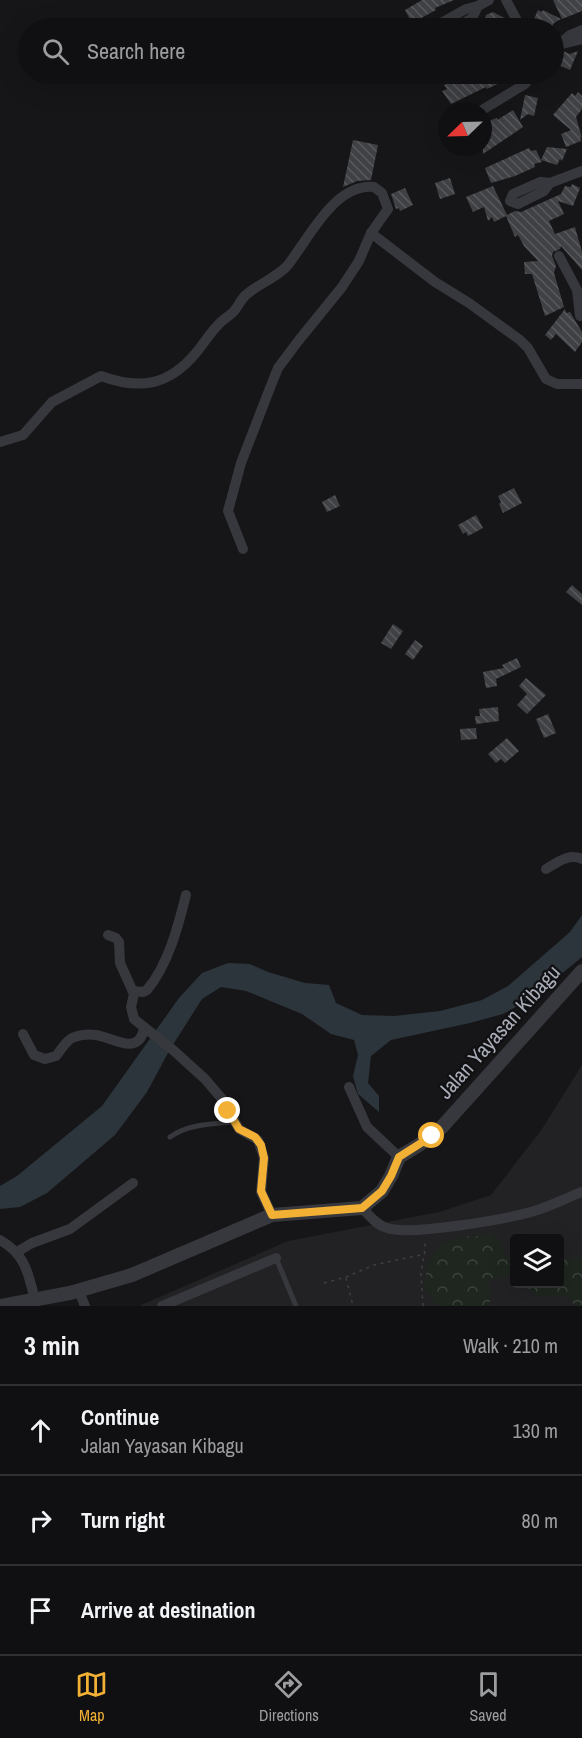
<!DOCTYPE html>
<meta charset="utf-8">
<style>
:root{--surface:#101012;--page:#19191b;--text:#f1f3f6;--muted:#9c9d9f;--line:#303032;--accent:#f2b134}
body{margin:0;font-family:"Archivo Narrow",sans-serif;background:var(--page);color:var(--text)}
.controls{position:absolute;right:18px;bottom:18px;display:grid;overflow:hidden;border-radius:6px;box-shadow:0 6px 24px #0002}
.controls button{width:54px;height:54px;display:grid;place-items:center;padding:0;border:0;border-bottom:2px solid var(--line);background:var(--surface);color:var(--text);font:30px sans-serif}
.compass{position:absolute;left:438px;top:102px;width:54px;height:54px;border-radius:50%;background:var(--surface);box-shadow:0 6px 24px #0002;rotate:247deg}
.stop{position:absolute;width:18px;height:18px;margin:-14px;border:4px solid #f2b134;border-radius:50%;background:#fff}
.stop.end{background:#f2b134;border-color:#fff;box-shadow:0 2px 6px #0008}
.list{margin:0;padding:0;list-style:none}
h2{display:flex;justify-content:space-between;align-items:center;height:78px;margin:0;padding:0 24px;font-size:26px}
h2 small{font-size:20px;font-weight:400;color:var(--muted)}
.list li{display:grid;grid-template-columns:39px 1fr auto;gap:18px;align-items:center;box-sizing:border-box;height:90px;padding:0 24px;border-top:2px solid var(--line)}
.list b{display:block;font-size:22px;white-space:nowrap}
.list p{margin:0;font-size:20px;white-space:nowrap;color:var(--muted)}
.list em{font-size:20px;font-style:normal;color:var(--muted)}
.icon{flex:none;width:33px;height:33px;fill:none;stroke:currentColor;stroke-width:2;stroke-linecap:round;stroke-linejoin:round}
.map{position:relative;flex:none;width:582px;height:1306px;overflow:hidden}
.search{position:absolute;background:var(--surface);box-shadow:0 6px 24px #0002;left:18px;right:18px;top:18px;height:66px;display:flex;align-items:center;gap:15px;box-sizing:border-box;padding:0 21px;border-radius:33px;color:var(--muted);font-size:22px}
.sheet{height:348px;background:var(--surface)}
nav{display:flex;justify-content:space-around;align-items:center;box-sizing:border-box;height:84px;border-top:2px solid var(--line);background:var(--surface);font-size:16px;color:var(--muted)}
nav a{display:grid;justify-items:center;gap:3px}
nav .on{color:var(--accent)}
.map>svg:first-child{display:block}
.built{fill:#222225;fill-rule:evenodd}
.forest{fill:url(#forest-crowns)}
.water{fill:#2c353c}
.building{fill:url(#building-back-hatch)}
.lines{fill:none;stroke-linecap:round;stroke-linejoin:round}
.path{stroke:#3d3f44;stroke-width:1.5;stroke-dasharray:3 4.5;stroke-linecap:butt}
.service{stroke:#37383d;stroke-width:5}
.minor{stroke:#37383d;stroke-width:10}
.tertiary{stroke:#37383d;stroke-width:14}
.route{stroke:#f2b134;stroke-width:8}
.labels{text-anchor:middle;stroke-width:4.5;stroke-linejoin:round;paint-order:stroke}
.street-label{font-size:21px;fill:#a8adb8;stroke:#111113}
</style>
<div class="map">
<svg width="582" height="1306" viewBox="0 0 582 1306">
<defs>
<pattern id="forest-crowns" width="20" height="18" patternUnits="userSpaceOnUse" patternTransform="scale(1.5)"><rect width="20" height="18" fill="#1e261f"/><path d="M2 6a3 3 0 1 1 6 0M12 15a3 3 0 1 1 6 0" fill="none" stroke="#3c433d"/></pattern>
<pattern id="building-back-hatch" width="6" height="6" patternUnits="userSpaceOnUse" patternTransform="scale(1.5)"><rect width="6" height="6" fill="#404145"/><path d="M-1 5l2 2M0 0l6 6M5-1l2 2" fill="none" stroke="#595a5e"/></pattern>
</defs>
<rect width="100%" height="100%" fill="#161618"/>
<path class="built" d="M582 1065V1306H139L288 1241 439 1212 491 1195 542 1129ZM514 1238H560V1284H514Z"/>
<g class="forest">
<polygon points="469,1236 497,1236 510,1263 514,1262 514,1276 489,1279 490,1306 437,1306 424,1288 428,1262 440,1244"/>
<polygon points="582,1257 582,1306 575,1306 569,1297 535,1295 524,1284 560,1284 560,1259"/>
</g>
<polygon class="water" points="582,915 582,957 532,998 503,1014 470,1023 391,1040 371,1056 368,1083 379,1096 379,1112 358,1094 353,1076 358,1055 354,1040 331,1034 302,1014 246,991 221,987 202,999 169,1051 147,1092 115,1135 47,1193 20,1207 0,1209 0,1186 17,1176 102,1106 179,998 202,973 228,963 250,964 268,972 305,983 329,985 336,1003 362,1015 394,1016 440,1011 482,1000 508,986 570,932"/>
<g class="building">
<polygon points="422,0 454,0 435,8 436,10 412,23 405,10"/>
<polygon points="553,0 582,0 582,11 562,19"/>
<polygon points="538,10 542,12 543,10 561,19 554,23 551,28 530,28"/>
<polygon points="493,12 508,20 506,28 484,28 486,15"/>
<polygon points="563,51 570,54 578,51 570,70 554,63 554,53 558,55 559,52"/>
<polygon points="468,74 524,74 513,83 506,80 487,89 486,87 451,104 442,91 447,89 444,85"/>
<polygon points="578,92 582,96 582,109 576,117 582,138 580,137 581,141 566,147 561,134 571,130 553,115 572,93 575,96"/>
<polygon points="525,95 538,98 534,116 528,114 520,120"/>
<polygon points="513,110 523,127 483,154 483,125 491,120 497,118 497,120"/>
<polygon points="353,140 378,145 371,180 357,181 343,187"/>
<polygon points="547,147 567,149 562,161 560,159 557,165 541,160"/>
<polygon points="529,148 531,151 536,150 542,162 534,164 535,167 515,176 491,183 485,168"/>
<polygon points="450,178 455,194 440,199 435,183"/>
<polygon points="572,184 580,188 573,206 558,201 564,214 549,221 555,234 575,227 582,252 582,270 561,246 560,249 553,252 552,256 556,266 554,273 564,307 545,316 532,274 525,274 524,262 538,261 524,246 518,235 515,237 506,216 494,222 492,217 488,221 484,207 473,212 466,197 493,186 507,215 515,211 521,212 561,194 565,186 571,187"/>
<polygon points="405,188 413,205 400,211 399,208 396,209 391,194"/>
<polygon points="565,309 566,313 570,312 582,332 582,342 575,352 556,334 551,340 545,335"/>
<polygon points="514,488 522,503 503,513 499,504 501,502 498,496"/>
<polygon points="335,495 340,506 327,512 322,502"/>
<polygon points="476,515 483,528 468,536 466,532 463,534 458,525"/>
<polygon points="572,585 582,594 582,605 566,592"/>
<polygon points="393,624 403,631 391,649 381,643"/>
<polygon points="415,640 423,646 413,660 405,654"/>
<polygon points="517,658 521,667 496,679 497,686 486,688 483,672 504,668 502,665"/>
<polygon points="526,678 546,695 527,714 517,705 527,694 519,686"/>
<polygon points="498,707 499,721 476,724 475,716 480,716 479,709"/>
<polygon points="548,714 556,733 544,738 536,719"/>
<polygon points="476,728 477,739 461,740 460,729"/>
<polygon points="507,738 519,751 505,763 501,759 496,763 488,754"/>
</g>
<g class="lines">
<g class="path">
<polyline points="346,1278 353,1306"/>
<polyline points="324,1283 346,1277 374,1265 425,1254"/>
<polyline points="423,1306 421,1274 425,1250 425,1239"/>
</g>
<g class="service">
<path d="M170 1137C188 1124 213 1124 234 1122"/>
<polyline points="276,1258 296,1306"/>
</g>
<g class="minor">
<polyline points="506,0 521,28"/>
<polyline points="432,28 466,9 478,6"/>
<polyline points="456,28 472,18 478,6 489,0"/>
<polyline points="561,43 570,35 582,30"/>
<polyline points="554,46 582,39"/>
<polyline points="482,110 525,84 533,74"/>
<polyline points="550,183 544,191 518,204 510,201 513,194 540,182 550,183 582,171"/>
<polyline points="371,233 435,282 469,303 520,340 528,348 546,379 557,384 582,384"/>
<polyline points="559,256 577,290 580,316"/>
<path d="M0 442 23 435 52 402 101 376C139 390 168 386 195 354 203 345 209 334 218 325 223 319 230 316 235 310 239 305 241 299 246 295 258 284 276 278 287 266 309 239 334 183 374 187L382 193 388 209 371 233 359 261 342 287 299 340 278 368 270 388 241 463 228 511 243 549"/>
<path d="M546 869C558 862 569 853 582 859"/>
<polyline points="108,935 116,938 119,942 120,963 134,994 131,1007 134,1019 173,1050 205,1079 223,1100 239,1129 258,1140 264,1158 261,1192 272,1215"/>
<path d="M133 991 143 992 147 990C168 965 178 927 186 895"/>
<path d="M23 1034 34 1055 45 1059 56 1056C61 1050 65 1042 72 1038 79 1035 88 1034 96 1035 112 1037 138 1057 144 1029"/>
<polyline points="349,1087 367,1127 399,1157"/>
<path d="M362 1208C369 1215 376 1225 387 1228 410 1236 508 1219 534 1211 551 1206 566 1198 582 1192"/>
<path d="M0 1240C26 1255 28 1273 35 1300"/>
<polyline points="17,1252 32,1243 70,1229 133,1183"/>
<polyline points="79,1291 85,1306"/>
<polyline points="162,1306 276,1258"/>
</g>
<polyline class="tertiary" points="0,1306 70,1293 132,1275 272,1215 362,1208 382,1191 391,1176 399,1157 419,1145 441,1128 582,971"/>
</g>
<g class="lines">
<polyline class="route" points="228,1111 239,1129 255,1137 261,1145 264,1158 261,1191 272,1215 362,1208 382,1191 391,1176 399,1157 432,1136"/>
</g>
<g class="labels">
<g class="street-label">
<text transform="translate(499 1032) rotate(-48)" y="7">Jalan Yayasan Kibagu</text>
</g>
</g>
</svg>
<div class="controls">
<button><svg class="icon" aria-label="layers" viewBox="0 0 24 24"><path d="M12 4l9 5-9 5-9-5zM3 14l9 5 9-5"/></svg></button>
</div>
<svg class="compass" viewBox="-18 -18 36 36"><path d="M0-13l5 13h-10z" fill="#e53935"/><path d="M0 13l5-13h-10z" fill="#9c9d9f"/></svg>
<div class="stop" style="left:432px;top:1136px"></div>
<div class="stop end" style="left:228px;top:1111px"></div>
<div class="search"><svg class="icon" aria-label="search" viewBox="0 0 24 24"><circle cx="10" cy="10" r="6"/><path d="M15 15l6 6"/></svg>Search here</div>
</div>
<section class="sheet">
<h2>3 min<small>Walk · 210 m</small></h2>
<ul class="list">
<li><svg class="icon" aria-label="ahead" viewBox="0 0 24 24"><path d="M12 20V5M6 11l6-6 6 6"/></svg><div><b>Continue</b><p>Jalan Yayasan Kibagu</p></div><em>130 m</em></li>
<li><svg class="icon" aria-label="right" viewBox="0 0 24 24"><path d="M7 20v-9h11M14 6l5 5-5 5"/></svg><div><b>Turn right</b></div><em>80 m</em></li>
<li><svg class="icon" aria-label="arrive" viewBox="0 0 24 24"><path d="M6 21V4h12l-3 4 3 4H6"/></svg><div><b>Arrive at destination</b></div></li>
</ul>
</section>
<nav>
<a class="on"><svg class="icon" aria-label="map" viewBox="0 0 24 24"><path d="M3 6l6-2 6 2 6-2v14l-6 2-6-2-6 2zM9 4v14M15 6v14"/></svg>Map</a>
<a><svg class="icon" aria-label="directions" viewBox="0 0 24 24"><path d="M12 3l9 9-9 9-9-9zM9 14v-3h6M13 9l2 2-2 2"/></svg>Directions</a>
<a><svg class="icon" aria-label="saved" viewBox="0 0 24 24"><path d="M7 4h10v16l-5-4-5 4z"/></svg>Saved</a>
</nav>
